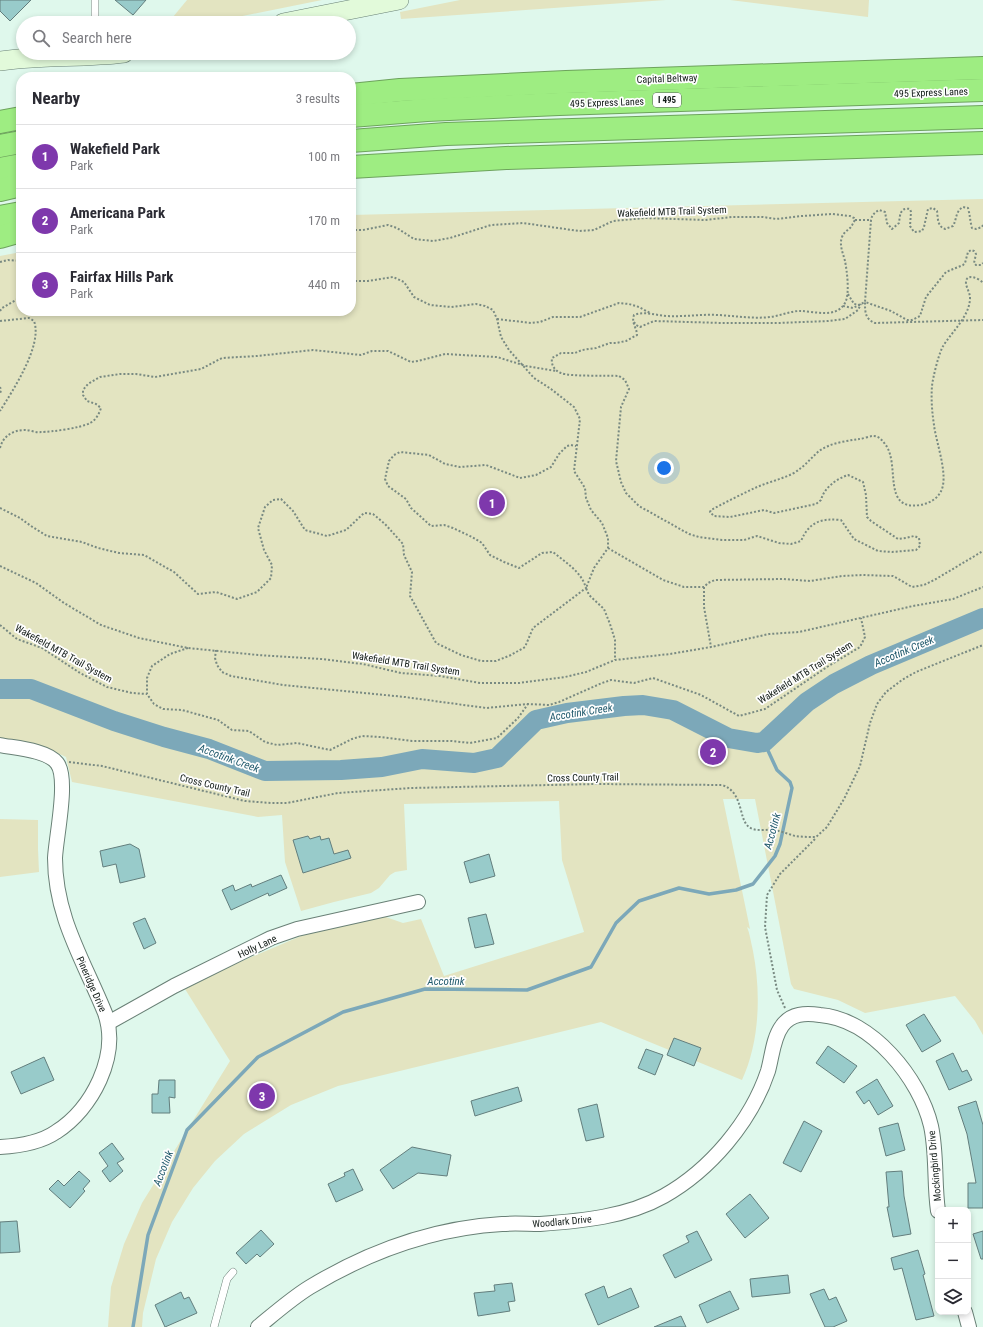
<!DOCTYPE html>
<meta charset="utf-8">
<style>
:root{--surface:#fff;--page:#f2f2f3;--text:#2b2b33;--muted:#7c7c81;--line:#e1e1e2;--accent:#7e38ac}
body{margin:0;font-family:"Roboto Condensed",sans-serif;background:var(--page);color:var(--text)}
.controls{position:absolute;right:12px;bottom:12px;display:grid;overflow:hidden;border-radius:8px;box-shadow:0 2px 6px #0003}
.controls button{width:36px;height:36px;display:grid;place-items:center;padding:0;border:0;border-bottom:1px solid var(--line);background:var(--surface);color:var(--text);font:20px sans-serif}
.you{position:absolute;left:664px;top:468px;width:14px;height:14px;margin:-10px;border:3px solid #fff;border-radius:50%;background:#1a73e8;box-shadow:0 0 0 6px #1a73e833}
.badge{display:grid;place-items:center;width:26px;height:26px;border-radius:50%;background:var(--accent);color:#fff;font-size:13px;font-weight:700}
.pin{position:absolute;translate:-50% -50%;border:2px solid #fff;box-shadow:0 1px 4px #0006}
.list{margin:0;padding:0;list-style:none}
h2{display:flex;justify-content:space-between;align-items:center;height:52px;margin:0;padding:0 16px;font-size:17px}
h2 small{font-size:13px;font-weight:400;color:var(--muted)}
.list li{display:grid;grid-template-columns:26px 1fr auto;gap:12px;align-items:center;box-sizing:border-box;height:64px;padding:0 16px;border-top:1px solid var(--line)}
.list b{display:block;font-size:15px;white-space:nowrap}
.list p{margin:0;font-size:13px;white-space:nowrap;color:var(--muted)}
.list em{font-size:13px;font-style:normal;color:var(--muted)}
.icon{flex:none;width:22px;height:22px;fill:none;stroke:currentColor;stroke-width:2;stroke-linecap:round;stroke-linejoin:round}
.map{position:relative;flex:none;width:983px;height:1327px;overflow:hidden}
.search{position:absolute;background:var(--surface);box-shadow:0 2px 6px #0003;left:16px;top:16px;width:340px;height:44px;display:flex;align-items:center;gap:10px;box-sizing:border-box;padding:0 14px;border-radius:22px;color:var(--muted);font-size:15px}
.panel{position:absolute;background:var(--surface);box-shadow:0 2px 6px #0003;left:16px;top:72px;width:340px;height:244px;border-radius:16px}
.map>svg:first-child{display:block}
.green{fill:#e3e4c1}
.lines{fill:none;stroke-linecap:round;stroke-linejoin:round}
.stream{stroke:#7ca8b9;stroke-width:3.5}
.river{stroke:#7ca8b9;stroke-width:20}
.building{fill:#98cbca;stroke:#637e7d}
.lane-casing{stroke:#698076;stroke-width:8}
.street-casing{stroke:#698076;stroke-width:16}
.secondary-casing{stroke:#698076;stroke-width:20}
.highway-casing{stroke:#6da35c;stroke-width:24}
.path{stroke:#798a82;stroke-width:2;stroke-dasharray:2 2;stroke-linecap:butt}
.lane{stroke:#fff;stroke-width:7}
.street{stroke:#fff;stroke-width:14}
.secondary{stroke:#e2fada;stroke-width:19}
.highway{stroke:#9eed82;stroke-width:22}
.labels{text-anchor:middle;stroke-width:3.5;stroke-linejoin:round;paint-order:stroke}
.shield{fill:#fefefe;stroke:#585e5c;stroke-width:1}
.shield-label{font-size:9px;font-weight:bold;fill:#111a16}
.street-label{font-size:10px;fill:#111a16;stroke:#fefefe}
.water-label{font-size:11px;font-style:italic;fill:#20596c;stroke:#fefefe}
</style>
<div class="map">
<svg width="983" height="1327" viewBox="0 0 983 1327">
<rect width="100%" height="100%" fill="#dff8ec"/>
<g class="green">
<polygon points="187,0 322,0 208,23 168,23"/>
<polygon points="460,0 666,0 401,19 400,12"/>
<polygon points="730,0 869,0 868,17"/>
<path d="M983 199V1035L975 1021 955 996 865 1013 838 1000 794 989 791 984 755 799H723L750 929 747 927C750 934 751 943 753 951 761 992 760 1041 742 1080L601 1022 338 1086 291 1105 244 1134 215 1161 193 1188 172 1222 156 1259 143 1313 142 1327H108L111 1287 124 1244 142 1203 230 1061 185 989 235 964 301 936 341 923 380 915 403 923 421 919 444 976 584 932 562 860 559 801 404 804 407 870 395 872 390 875 379 888 371 893 334 902 301 911 285 862 282 815 258 817 72 782 66 757 44 747 0 740V256L21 252V311H351V215Z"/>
<polygon points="0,819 38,820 38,849 39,872 0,877"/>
</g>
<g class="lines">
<polyline class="stream" points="133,1327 148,1235 187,1130 258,1057 343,1012 425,989 527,990 591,967 616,923 639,901 679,888 709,894 736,890 753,884 775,856 780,844 792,788 790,782 777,770 764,742"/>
<polyline class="river" points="0,689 31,689 114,721 164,737 209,749 265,771 341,770 382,767 422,759 474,763 497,758 536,720 567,713 624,706 643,705 673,710 728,738 757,743 764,742 807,702 834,684 871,665 983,618"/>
</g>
<g class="building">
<polygon points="0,0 31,0 10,21 0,11"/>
<polygon points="115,0 146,0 133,15"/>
<polygon points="308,836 310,839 320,836 321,840 329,838 334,854 348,850 351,858 303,873 293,840"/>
<polygon points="130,844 139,849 145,877 120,883 116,864 103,867 100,851"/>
<polygon points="489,854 495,876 470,883 464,862"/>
<polygon points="281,875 287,888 269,896 268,893 231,910 222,890 233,885 235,891 251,884 252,887"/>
<polygon points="486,914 494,944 475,948 468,918"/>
<polygon points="145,918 156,943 144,949 133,923"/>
<polygon points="924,1014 941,1041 922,1052 906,1025"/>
<polygon points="674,1038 701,1048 694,1066 667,1055"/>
<polygon points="828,1046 857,1066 844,1083 816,1063"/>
<polygon points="646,1049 663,1055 655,1075 638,1068"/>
<polygon points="953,1053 962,1072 967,1070 972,1080 949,1090 936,1061"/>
<polygon points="44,1057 54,1080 21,1094 11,1072"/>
<polygon points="877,1079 893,1106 878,1115 869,1100 864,1104 856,1092"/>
<polygon points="159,1080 175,1080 175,1098 169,1097 170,1113 152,1113 152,1094 158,1094"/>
<polygon points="518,1087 522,1101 475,1116 471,1101"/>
<polygon points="976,1101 983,1125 983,1208 968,1208 968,1183 976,1183 967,1134 958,1107"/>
<polygon points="597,1104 604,1137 586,1141 578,1109"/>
<polygon points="804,1121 822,1131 801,1172 783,1163"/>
<polygon points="898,1123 905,1150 886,1156 879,1128"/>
<polygon points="112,1143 124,1159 117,1163 123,1171 110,1182 102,1171 108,1166 99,1153"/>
<polygon points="412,1147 451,1155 447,1176 418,1173 393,1189 380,1170"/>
<polygon points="353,1169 363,1190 336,1202 328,1184 345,1176 344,1173"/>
<polygon points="79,1171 90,1181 83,1189 85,1191 70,1208 49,1189 58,1180 64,1186"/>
<polygon points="902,1171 904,1196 911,1234 893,1237 887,1207 889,1207 886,1172"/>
<polygon points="750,1194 769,1218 745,1238 726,1214"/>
<polygon points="17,1221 20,1252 0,1253 0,1222"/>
<polygon points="261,1230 274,1244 260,1257 257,1254 246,1264 236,1253"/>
<polygon points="697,1231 712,1260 675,1278 663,1255 689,1242 686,1236"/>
<polygon points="983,1231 983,1259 981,1259 973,1234"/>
<polygon points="918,1250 925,1274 923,1275 934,1316 916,1320 902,1268 894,1270 891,1258"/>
<polygon points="788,1275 790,1293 752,1297 750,1279"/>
<polygon points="512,1283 515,1301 508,1302 510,1311 478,1316 474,1293 495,1291 494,1285"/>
<polygon points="604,1286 608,1298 631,1288 639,1307 598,1325 585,1294"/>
<polygon points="824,1289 829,1300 836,1297 847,1321 833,1327 825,1327 810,1294"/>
<polygon points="730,1291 739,1309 707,1323 699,1305"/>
<polygon points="181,1292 184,1299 189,1297 197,1313 165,1327 155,1305"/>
<polygon points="681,1316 686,1327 654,1327"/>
</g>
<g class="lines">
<g class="lane-casing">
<g id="lane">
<polyline points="95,0 95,23"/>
<polyline points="214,1327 227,1279 233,1272"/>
</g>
</g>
<g class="street-casing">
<g id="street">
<path d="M0 745C15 748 47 750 57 763 69 778 56 837 55 858 55 917 84 961 105 1013 120 1056 92 1109 56 1132 40 1143 18 1146 0 1147"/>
<polyline points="108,1023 174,986 271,938 297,929 418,902"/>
<polyline points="965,1312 969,1327"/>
<path d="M258 1327C275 1313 292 1298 310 1287 368 1252 434 1228 502 1224 515 1223 527 1224 540 1224 581 1221 627 1217 664 1196 710 1170 751 1122 768 1071 772 1057 773 1038 782 1026 791 1013 806 1013 820 1015 872 1019 920 1079 931 1126 937 1154 934 1183 938 1211"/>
</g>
</g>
<g class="secondary-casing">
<g id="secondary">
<polyline points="283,23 399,0"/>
<path d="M0 61C41 55 83 58 124 53"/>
</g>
</g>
<g class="highway-casing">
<g id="highway">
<polyline points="351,95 400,90 566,82 983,68"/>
<polyline points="351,116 427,110 559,104 983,90"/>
<polyline points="0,122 21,118"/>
<polyline points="351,141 446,134 983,117"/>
<polyline points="0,146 21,142"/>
<polyline points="351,167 506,158 983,143"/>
<polyline points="0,169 21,165"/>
<polyline points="0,190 21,185"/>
<polyline points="0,217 21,213"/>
<polyline points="0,237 21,231"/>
</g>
</g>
<g class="path">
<polyline points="855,220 871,220"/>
<path d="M983 225 982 227 976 229 972 228C970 221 970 215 968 208L963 207C955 212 957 219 953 226L945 229C937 226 938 218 937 211L933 208 928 209 924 227 922 231 914 232 910 226 911 212 910 209C900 207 900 215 899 223L892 229 887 223 885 212 879 210C874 213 872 215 871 220L865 302 891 311 907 320H912L920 316 926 297 946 272 963 265 965 263 968 252 971 250 974 251 976 254 974 263 976 265H981L983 263"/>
<path d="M351 230H363L388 225 397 228 414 239 433 241 450 238 491 225 523 223 579 231 594 230 613 221 645 218 705 220 732 217H763L776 219 802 216 832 214 850 216 854 218 855 220C853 223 852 226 850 228 847 231 844 232 842 237 839 245 843 253 845 261 847 271 850 294 845 303 836 319 814 311 800 311 790 311 780 316 770 317 753 319 736 316 718 315 701 314 684 317 666 316 655 315 644 311 634 315 631 323 637 328 637 335L626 341 616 343H610L596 348 582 350 575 353H561L552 358C551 365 554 370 561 373 571 377 605 375 619 376L625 380 629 389 621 407 616 461 621 482 626 493 639 506 689 534 699 537 722 540H744L757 536 779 543 791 544 801 541C809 522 821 518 841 520L854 539 878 551 892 552 916 550 920 546 919 538 914 536 906 538 898 539 871 521 867 517 866 495 863 482 848 475C836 479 824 488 821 500L816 504 774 513 764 510 730 517 714 516 710 512 711 510C726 502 742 494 757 487 769 482 782 479 794 473 805 466 810 459 819 451 830 443 846 441 859 439 863 439 869 436 873 436 879 436 882 440 885 444 901 464 881 511 920 505 927 504 936 500 940 493 950 478 936 443 934 425 932 412 931 399 932 386 933 377 938 357 942 348 951 332 971 316 970 296 969 292 967 288 966 284 965 272 979 278 983 283"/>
<polyline points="0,262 8,260 21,261"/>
<polyline points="351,281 368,281 393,277 404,282 414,297 430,305 451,307 476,304 485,306 493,310 497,319 501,337 509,350 534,378 551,389 574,407 580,419 574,471 585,488 586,498 591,510 602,523 608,538 608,548 594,568 586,588 589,595 604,609 610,624 615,640 615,660"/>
<polyline points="848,294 854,304 860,305"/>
<path d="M843 306 853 308 865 302C865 312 865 319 875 323L983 320"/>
<polyline points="0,311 2,308 21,297"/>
<polyline points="497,319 531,323 540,322 553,317 580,317 619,303 629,304 639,307 650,313"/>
<path d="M0 321 29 318 34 321C43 345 13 390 0 411"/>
<polyline points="634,322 636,325 640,327 654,321 722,323 779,323 828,321 845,319 858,310 861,304"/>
<polyline points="0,387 1,390 0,394"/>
<path d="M0 448C3 436 13 430 25 430 30 430 36 433 41 432 51 432 81 428 90 423 96 420 99 414 101 408L96 404 87 401 83 395V390L88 384 100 377 120 374H136L155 377 201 369 222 358 257 356 313 350 361 355 372 351H388L411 362 418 361 445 354 497 357 526 366 556 371"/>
<path d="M0 508 20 518 31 526 47 536 82 542 98 548 119 553 144 555 174 572 198 594 216 592 237 599 257 592 271 578 272 565 264 550 258 528 265 507 273 500 281 499 293 511 305 530 327 536 346 530 364 513 373 514 385 524 403 544 404 555 412 572 410 596 436 643 461 655 481 661H496L511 655 525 647 533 628 586 588C581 571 566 563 553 552L542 553 519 568 504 562 490 555 482 543 472 537 453 528 444 525 431 526 411 508 406 499 388 486 385 479 389 461 394 455 400 452 429 455 445 464 460 467 486 465 520 478 536 475 551 467 559 454 567 446 571 445 576 446"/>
<polyline points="608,548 663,580 684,587 704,587 708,583 715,580 783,579 810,581 842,576 862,575 893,576 912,587 924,585 936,579 983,551"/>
<polyline points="0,566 36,583 64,603 101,625 139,638 188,648 258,655 321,659 363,664 401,673 440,676 480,683 519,683 565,677 586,672 615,660 670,654 711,647 769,634 799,632 913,606 953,599 983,587"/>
<polyline points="704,587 704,607 711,647"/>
<polyline points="0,625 17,639 42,648 80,673 107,687 132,693 147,694"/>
<polyline points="188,648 170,654 152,666 147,678 147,694 154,704 163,709 182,710 218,720 232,730 249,731 265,742 277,745 297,743 330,750 352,739 362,736 380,737 412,741 452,741 470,743 497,738 518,718 528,704"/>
<polyline points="216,650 215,658 217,665 222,672 231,676 283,685 405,697 486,708 528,704 549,705 559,702 602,683 611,680 634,683 653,678 701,695 739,716 765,709 827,667 860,647 865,637 861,618"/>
<path d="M69 762 102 766 245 801 271 803H287L338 793 411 788 596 784 722 785C744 792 738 819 749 827 755 832 767 829 774 830 781 831 788 834 795 836 802 837 809 837 816 837L827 827 844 799 860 766 870 723 877 704 886 692 902 680 916 672 983 645"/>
<polyline points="785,1008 777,990 765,927 767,895 780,874 816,838"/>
</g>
<use href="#lane" class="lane"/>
<use href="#street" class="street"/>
<use href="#secondary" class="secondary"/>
<use href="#highway" class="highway"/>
</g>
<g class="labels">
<rect class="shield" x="653" y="93" width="28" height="14" rx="3"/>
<g class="shield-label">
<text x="667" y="103">I 495</text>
</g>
<g class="street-label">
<text transform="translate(667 78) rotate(-2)" y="4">Capital Beltway</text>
<text transform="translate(931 92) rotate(-2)" y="4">495 Express Lanes</text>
<text transform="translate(607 102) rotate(-2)" y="4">495 Express Lanes</text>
<text transform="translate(672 211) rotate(-2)" y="4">Wakefield MTB Trail System</text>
<text transform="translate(64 653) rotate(29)" y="4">Wakefield MTB Trail System</text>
<text transform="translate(406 663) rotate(9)" y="4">Wakefield MTB Trail System</text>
<text transform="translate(805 672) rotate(-32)" y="4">Wakefield MTB Trail System</text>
<text transform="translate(583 777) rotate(-1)" y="4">Cross County Trail</text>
<text transform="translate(215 785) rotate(13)" y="4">Cross County Trail</text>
<text transform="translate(257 946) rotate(-25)" y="4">Holly Lane</text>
<text transform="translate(92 984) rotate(66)" y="4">Pineridge Drive</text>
<text transform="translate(934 1166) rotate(-95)" y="4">Mockingbird Drive</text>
<text transform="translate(562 1221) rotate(-5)" y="4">Woodlark Drive</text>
</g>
<g class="water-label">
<text transform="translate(904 651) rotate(-23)" y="4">Accotink Creek</text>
<text transform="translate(581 712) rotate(-9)" y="4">Accotink Creek</text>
<text transform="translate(229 758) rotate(20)" y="4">Accotink Creek</text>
<text transform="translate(772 831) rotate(-75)" y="4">Accotink</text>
<text x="446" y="985">Accotink</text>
<text transform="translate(163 1168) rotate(-69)" y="4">Accotink</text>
</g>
</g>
</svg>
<div class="controls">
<button>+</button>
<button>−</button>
<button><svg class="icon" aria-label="layers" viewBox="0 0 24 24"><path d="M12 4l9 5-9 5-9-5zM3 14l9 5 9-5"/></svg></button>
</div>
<div class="you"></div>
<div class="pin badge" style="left:492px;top:503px">1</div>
<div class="pin badge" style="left:713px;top:752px">2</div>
<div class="pin badge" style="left:262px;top:1096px">3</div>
<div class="search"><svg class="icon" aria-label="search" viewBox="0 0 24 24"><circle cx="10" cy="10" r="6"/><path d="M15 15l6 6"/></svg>Search here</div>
<section class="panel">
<h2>Nearby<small>3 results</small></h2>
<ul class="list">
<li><span class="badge">1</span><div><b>Wakefield Park</b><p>Park</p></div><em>100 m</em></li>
<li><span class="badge">2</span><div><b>Americana Park</b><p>Park</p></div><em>170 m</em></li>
<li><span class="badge">3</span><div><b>Fairfax Hills Park</b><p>Park</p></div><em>440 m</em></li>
</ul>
</section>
</div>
